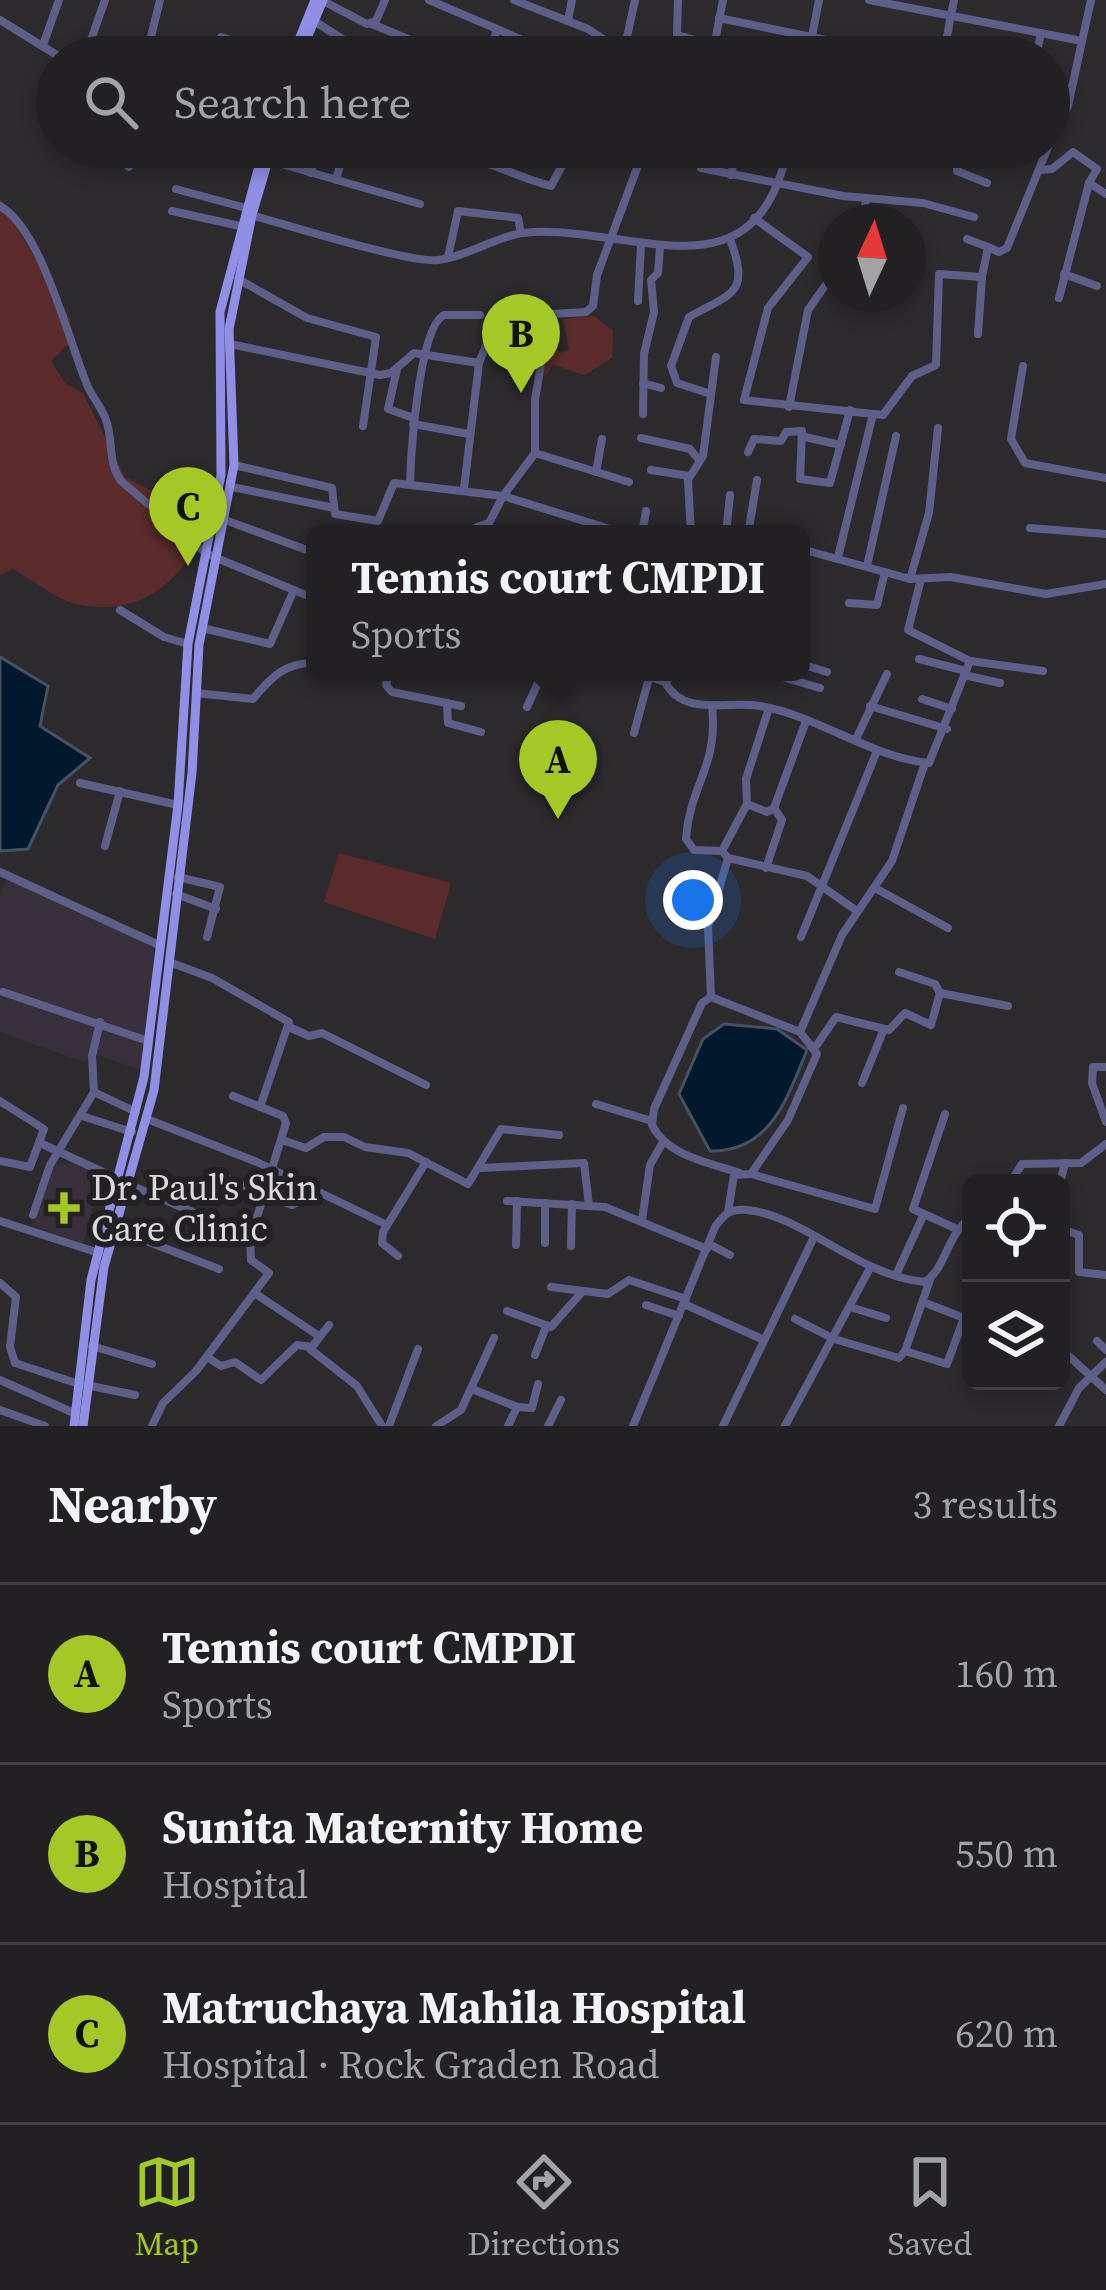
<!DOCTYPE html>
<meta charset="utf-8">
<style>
:root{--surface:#222022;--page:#2e2d2f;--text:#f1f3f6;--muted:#a2a3a5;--line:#3f3e40;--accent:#a4c825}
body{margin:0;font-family:"Source Serif 4",serif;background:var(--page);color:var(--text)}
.controls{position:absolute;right:36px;bottom:36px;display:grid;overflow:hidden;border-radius:18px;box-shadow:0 6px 18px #0003}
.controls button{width:108px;height:108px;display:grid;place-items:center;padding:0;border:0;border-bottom:3px solid var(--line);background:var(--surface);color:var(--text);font:60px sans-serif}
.compass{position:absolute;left:818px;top:204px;width:108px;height:108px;border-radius:50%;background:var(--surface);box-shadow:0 6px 18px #0003;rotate:4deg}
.you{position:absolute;left:693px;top:900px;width:42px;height:42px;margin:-30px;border:9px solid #fff;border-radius:50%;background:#1a73e8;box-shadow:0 0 0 18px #1a73e833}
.badge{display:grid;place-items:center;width:78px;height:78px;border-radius:50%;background:var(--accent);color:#111;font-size:39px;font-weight:700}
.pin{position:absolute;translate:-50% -99px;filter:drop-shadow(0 3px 6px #0008)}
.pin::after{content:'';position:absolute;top:63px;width:42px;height:36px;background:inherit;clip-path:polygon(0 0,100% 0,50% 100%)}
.popup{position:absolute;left:306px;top:525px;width:504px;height:156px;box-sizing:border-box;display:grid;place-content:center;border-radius:18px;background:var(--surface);filter:drop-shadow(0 3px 9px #0005);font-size:39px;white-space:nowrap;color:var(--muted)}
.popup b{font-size:45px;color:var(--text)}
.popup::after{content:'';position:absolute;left:50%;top:100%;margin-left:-24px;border:24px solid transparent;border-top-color:var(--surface)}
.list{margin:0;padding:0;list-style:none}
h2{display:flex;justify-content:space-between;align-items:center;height:156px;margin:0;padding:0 48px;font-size:51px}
h2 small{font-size:39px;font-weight:400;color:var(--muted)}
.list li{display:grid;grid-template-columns:78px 1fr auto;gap:36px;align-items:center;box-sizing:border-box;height:180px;padding:0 48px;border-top:3px solid var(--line)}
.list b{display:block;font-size:45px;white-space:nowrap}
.list p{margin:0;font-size:39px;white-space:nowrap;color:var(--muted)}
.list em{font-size:39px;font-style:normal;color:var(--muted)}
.icon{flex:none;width:66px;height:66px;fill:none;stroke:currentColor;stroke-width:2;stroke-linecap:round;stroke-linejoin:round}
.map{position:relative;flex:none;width:1106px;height:1426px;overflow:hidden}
.search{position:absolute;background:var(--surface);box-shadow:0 6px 18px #0003;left:36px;right:36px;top:36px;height:132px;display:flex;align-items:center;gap:30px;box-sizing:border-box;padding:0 42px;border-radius:66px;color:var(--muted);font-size:45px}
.sheet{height:696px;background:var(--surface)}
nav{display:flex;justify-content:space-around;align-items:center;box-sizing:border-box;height:168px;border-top:3px solid var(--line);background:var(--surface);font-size:33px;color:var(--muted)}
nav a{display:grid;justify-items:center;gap:6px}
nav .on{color:var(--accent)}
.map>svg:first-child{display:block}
.built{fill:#37303a}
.green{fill:#5a2b2a}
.water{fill:#02182d;stroke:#435261;stroke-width:3}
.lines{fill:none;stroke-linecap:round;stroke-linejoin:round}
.minor{stroke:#5d5f88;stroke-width:8}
.major{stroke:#8f90e5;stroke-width:9}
.poi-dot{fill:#a4c825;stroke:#232024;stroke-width:4.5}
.labels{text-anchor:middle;stroke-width:12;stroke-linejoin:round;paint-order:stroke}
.poi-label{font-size:36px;fill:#dbd9db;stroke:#232024;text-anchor:start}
</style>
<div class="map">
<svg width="1106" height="1426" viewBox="0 0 1106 1426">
<rect width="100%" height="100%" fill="#2d2a2e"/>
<g class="built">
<polygon points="7,879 155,943 144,1071 91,1053 84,1062 0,1032 0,893"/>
<polygon points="90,1162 103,1168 83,1244 32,1225 53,1164"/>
</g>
<g class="green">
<path d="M0 198 70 319 68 344 51 361 65 383 83 393 125 477 205 518C191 577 143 617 80 605 58 601 32 579 13 569L0 575Z"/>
<polygon points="594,316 613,331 612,358 584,375 552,364 548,374 539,372 552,345 561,352 569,350 563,319"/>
<polygon points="339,853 451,883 435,939 324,902"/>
</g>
<g class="water">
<polygon points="0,657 48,686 40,726 90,758 58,785 28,849 0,851"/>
<path d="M724 1024 777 1029 807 1050C787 1098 771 1152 710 1151L679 1094 703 1039Z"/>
</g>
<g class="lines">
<g class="minor">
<polyline points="429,0 562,57"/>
<polyline points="514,0 588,29 631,57"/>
<polyline points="678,0 677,35 714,45"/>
<polyline points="869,0 1082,41"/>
<polyline points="323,1 367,24 376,21 385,0"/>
<polyline points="719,18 909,57"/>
<polyline points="0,20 60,57"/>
<polyline points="314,21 371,57"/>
<polyline points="568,21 572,0"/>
<polyline points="372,24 451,57"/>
<polyline points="221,37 287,57"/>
<polyline points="306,38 341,57"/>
<polyline points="43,45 59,0"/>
<polyline points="624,51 635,0"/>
<polyline points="85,57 105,0"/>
<polyline points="146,57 160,0"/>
<polyline points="490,57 496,32"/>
<polyline points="678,57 685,37"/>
<polyline points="712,57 723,0"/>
<polyline points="808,57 819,0"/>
<polyline points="943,57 954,0"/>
<polyline points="1036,57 1041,33"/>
<polyline points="1049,86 1071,90"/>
<polyline points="1049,145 1068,106 1091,0"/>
<polyline points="399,147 449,149"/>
<path d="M449 147 453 155C489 160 516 177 551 186L572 147"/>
<polyline points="600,147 637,161"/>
<polyline points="832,147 900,162"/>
<polyline points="959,147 957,171 987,183"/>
<polyline points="268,160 420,204"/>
<polyline points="785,163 822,162 830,147"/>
<polyline points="129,167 136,147"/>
<polyline points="701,168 843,196 923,203 974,217"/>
<polyline points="1039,170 1052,169 1073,152 1097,169 1089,183 1106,194"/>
<polyline points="311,173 318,147"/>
<polyline points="731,175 737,147"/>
<polyline points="336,180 345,147"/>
<polyline points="176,189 246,208"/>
<path d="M0 206C42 229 69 343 88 387 93 398 102 408 106 420 114 442 107 461 121 481L207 554 313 598"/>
<polyline points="172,211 240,226"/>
<path d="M251 215C284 224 412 264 438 260 471 256 499 233 534 232 637 228 757 301 788 147"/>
<polyline points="754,218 808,257 768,308 744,400 883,415 912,376 936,365 939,274 982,277 988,247 999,252 1007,248 1048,147"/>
<polyline points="864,222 866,198"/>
<polyline points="967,239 988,247"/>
<polyline points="448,257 458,211 518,218 521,233"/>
<polyline points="1064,274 1097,286"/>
<polyline points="238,279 307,318 376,337 363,426"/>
<polyline points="1059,298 1089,183"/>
<polyline points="638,301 641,245"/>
<polyline points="978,334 982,277"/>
<polyline points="545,340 552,314 586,312 593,306 597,275 645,147"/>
<polyline points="230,344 380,375 391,373 414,353 479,363 464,488"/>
<polyline points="479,363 491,333 545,340 535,400 535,453"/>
<polyline points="1023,366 1011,439 1025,463 1106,478"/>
<polyline points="397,369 388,409 414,418"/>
<polyline points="643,383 661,388"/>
<path d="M711 394 677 383 671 366 689 317C734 292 750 294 730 239"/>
<polyline points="789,407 808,310 836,270"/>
<polyline points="643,414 644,354 654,312 651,280 658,273 660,247"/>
<polyline points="413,424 469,434"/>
<polyline points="805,437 841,445"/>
<polyline points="641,438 690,449 699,460"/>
<polyline points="748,452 754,439 781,441 786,432 802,431 800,479 830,483 850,410"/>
<polyline points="535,453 629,482"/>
<polyline points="234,465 332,488 335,514 378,521 394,483 503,496 535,453"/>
<polyline points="651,470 689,476"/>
<polyline points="596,472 602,439"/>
<path d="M410 483C411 453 419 327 444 315H480"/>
<polyline points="232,487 334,508"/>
<polyline points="225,520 315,553"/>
<polyline points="1030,528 1106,534"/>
<polyline points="393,534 394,534"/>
<polyline points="475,534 477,527 489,523 503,496 626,534"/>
<polyline points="642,534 646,511"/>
<polyline points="691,534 688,480 703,456 716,357"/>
<polyline points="726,534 730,495"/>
<polyline points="748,534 757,480"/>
<polyline points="801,549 910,579 951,577 1046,594 1106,584"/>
<polyline points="838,557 873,414"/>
<polyline points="867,566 896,436"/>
<polyline points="910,579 929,513 938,428"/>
<polyline points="849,603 877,605 885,572"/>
<polyline points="120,610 164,637 188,644"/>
<polyline points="202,628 270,644 294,590"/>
<polyline points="919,659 966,671"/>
<polyline points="970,661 1043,671"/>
<polyline points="801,664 827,672"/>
<polyline points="389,672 386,685 392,692 461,706"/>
<polyline points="437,672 453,675"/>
<polyline points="635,672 665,682 677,672"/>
<polyline points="765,672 820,688"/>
<polyline points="964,675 1000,683"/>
<path d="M665 682C684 718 729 700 760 706 819 716 870 757 929 763L970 661 908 630 921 579"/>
<path d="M196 693 253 699C271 677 286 662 315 663"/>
<polyline points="922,699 952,709"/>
<polyline points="447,703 448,723 481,732"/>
<polyline points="870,706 947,729"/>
<polyline points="527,707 543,672"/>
<polyline points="634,733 649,678"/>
<polyline points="856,739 887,674"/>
<polyline points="80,783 178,805"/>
<polyline points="747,804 767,812 774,808 806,721"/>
<polyline points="105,846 120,791"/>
<polyline points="722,851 747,804 746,779 769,708"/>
<polyline points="728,858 807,876 857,911"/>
<polyline points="766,868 782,820 774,808"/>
<polyline points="0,872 159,945"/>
<polyline points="178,877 220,887 207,937"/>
<polyline points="875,888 948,928"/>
<polyline points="176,894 216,909"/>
<polyline points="801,937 877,751"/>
<polyline points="169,962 212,978 289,1022 260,1107"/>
<polyline points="899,972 935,984 940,993"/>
<polyline points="3,992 148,1041"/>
<path d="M711 997 708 927 728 858 722 851 694 850 686 839C689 786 719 766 712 707"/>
<polyline points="289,1027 309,1036 322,1033 426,1085"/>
<polyline points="800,1032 842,935 892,861 925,763"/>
<polyline points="816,1046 836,1017 889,1030 905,1013 931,1025 940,993 1008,1006"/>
<polyline points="1106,1067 1093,1067 1092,1083 1106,1122"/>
<polyline points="862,1083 884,1029"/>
<polyline points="94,1092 136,1112"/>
<polyline points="233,1096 283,1116 286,1123 250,1240"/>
<polyline points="0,1101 44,1129 30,1167 0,1161"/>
<polyline points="596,1104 652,1121"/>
<polyline points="945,1114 913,1209 957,1229"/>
<polyline points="82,1116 132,1132"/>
<polyline points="147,1119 257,1162 387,1225"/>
<polyline points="282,1140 306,1148 324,1137 344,1137 365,1147 408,1153 468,1184 501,1129 559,1135"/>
<polyline points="40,1143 118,1179"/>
<polyline points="481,1168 584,1163 589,1205"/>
<polyline points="751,1174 875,1209 903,1108"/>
<polyline points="228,1179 292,1205 317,1191"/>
<polyline points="126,1183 243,1234 250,1240 251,1260 269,1273 196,1371 163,1403 152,1426"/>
<polyline points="1010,1183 1022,1164 1081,1163 1106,1144"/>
<polyline points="1060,1183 1065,1163"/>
<polyline points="507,1201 605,1207 707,1249"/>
<path d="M728 1212 734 1175 751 1174 788 1120 817 1054 800 1032 711 997 702 1003 654 1109 652 1125C667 1156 710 1163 740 1173"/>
<polyline points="33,1215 50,1165 94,1092 92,1056 100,1022"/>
<polyline points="642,1220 650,1165 663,1142"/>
<polyline points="0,1221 99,1253"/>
<polyline points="115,1229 219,1269"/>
<polyline points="1061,1229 1079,1235 1079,1272 1106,1275"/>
<polyline points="545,1243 545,1203"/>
<polyline points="709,1244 730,1255"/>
<polyline points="516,1245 517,1201"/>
<polyline points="571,1246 572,1204"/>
<polyline points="398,1256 382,1243 383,1232 426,1162"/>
<polyline points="896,1275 923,1216"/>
<polyline points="0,1283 16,1297 10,1347 15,1363 76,1383"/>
<polyline points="551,1287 608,1294 629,1280 686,1299"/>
<polyline points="256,1294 319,1336"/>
<polyline points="684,1304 764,1340"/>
<polyline points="646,1305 679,1316"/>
<polyline points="850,1307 886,1318"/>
<polyline points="507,1311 551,1327 582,1292"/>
<polyline points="795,1319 834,1339 899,1358 905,1351 947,1364 964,1318 923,1302"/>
<polyline points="1097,1341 1106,1350"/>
<polyline points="92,1346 152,1364"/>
<polyline points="310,1349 357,1386 382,1426"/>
<polyline points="1061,1349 1106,1390"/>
<polyline points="905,1351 930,1280"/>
<polyline points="535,1355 546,1327"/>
<polyline points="207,1357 221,1366 235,1362 261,1380 297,1345 312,1347 329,1325"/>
<polyline points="0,1380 74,1413"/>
<polyline points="86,1385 135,1395"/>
<polyline points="472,1389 517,1407 508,1426"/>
<polyline points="517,1407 532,1408 538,1384"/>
<polyline points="0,1410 45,1426"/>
<polyline points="389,1426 418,1349"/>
<polyline points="436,1426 461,1410 494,1338"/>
<polyline points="548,1426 561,1400"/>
<path d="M633 1426 715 1227C724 1214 731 1208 747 1210 803 1215 858 1276 925 1282 947 1267 947 1233 971 1218"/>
<polyline points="723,1426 813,1239"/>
<polyline points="785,1426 870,1268"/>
<polyline points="1059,1426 1079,1388 1106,1362"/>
</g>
<g class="major">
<polyline points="292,57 315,0"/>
<polyline points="299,57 323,0"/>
<polyline points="74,1426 91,1280 144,1077 178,805 188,644 221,475 220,312 264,147"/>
<polyline points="83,1426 104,1267 154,1090 192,773 199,645 234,465 229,329 252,215 272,147"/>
</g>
</g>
<path class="poi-dot" d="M58 1190h12v12h12v12h-12v12h-12v-12h-12v-12h12z"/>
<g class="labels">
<g class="poi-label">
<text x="91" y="1200">Dr. Paul's Skin<tspan x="91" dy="41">Care Clinic</tspan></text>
</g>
</g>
</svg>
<div class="controls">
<button><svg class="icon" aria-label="locate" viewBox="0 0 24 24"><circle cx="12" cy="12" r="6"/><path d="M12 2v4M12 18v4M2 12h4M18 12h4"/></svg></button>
<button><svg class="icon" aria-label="layers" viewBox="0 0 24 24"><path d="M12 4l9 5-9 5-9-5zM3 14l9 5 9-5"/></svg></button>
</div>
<svg class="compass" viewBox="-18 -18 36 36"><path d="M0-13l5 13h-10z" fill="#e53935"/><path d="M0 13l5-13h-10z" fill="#a2a3a5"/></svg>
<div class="you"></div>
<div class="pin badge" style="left:558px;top:819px">A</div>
<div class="popup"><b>Tennis court CMPDI</b>Sports</div>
<div class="pin badge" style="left:521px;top:393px">B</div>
<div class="pin badge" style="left:188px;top:566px">C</div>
<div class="search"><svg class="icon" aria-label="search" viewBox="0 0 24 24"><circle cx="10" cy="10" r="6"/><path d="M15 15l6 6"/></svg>Search here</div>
</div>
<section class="sheet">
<h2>Nearby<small>3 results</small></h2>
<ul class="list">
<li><span class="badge">A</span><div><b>Tennis court CMPDI</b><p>Sports</p></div><em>160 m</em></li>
<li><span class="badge">B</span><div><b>Sunita Maternity Home</b><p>Hospital</p></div><em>550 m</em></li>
<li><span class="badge">C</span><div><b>Matruchaya Mahila Hospital</b><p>Hospital · Rock Graden Road</p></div><em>620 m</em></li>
</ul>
</section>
<nav>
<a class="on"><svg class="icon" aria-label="map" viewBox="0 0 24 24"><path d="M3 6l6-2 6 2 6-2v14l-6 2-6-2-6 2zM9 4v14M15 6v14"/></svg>Map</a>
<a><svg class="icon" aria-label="directions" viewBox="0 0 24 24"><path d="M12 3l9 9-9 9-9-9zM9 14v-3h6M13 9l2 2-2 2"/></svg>Directions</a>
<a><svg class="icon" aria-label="saved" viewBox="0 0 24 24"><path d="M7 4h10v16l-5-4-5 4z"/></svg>Saved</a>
</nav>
